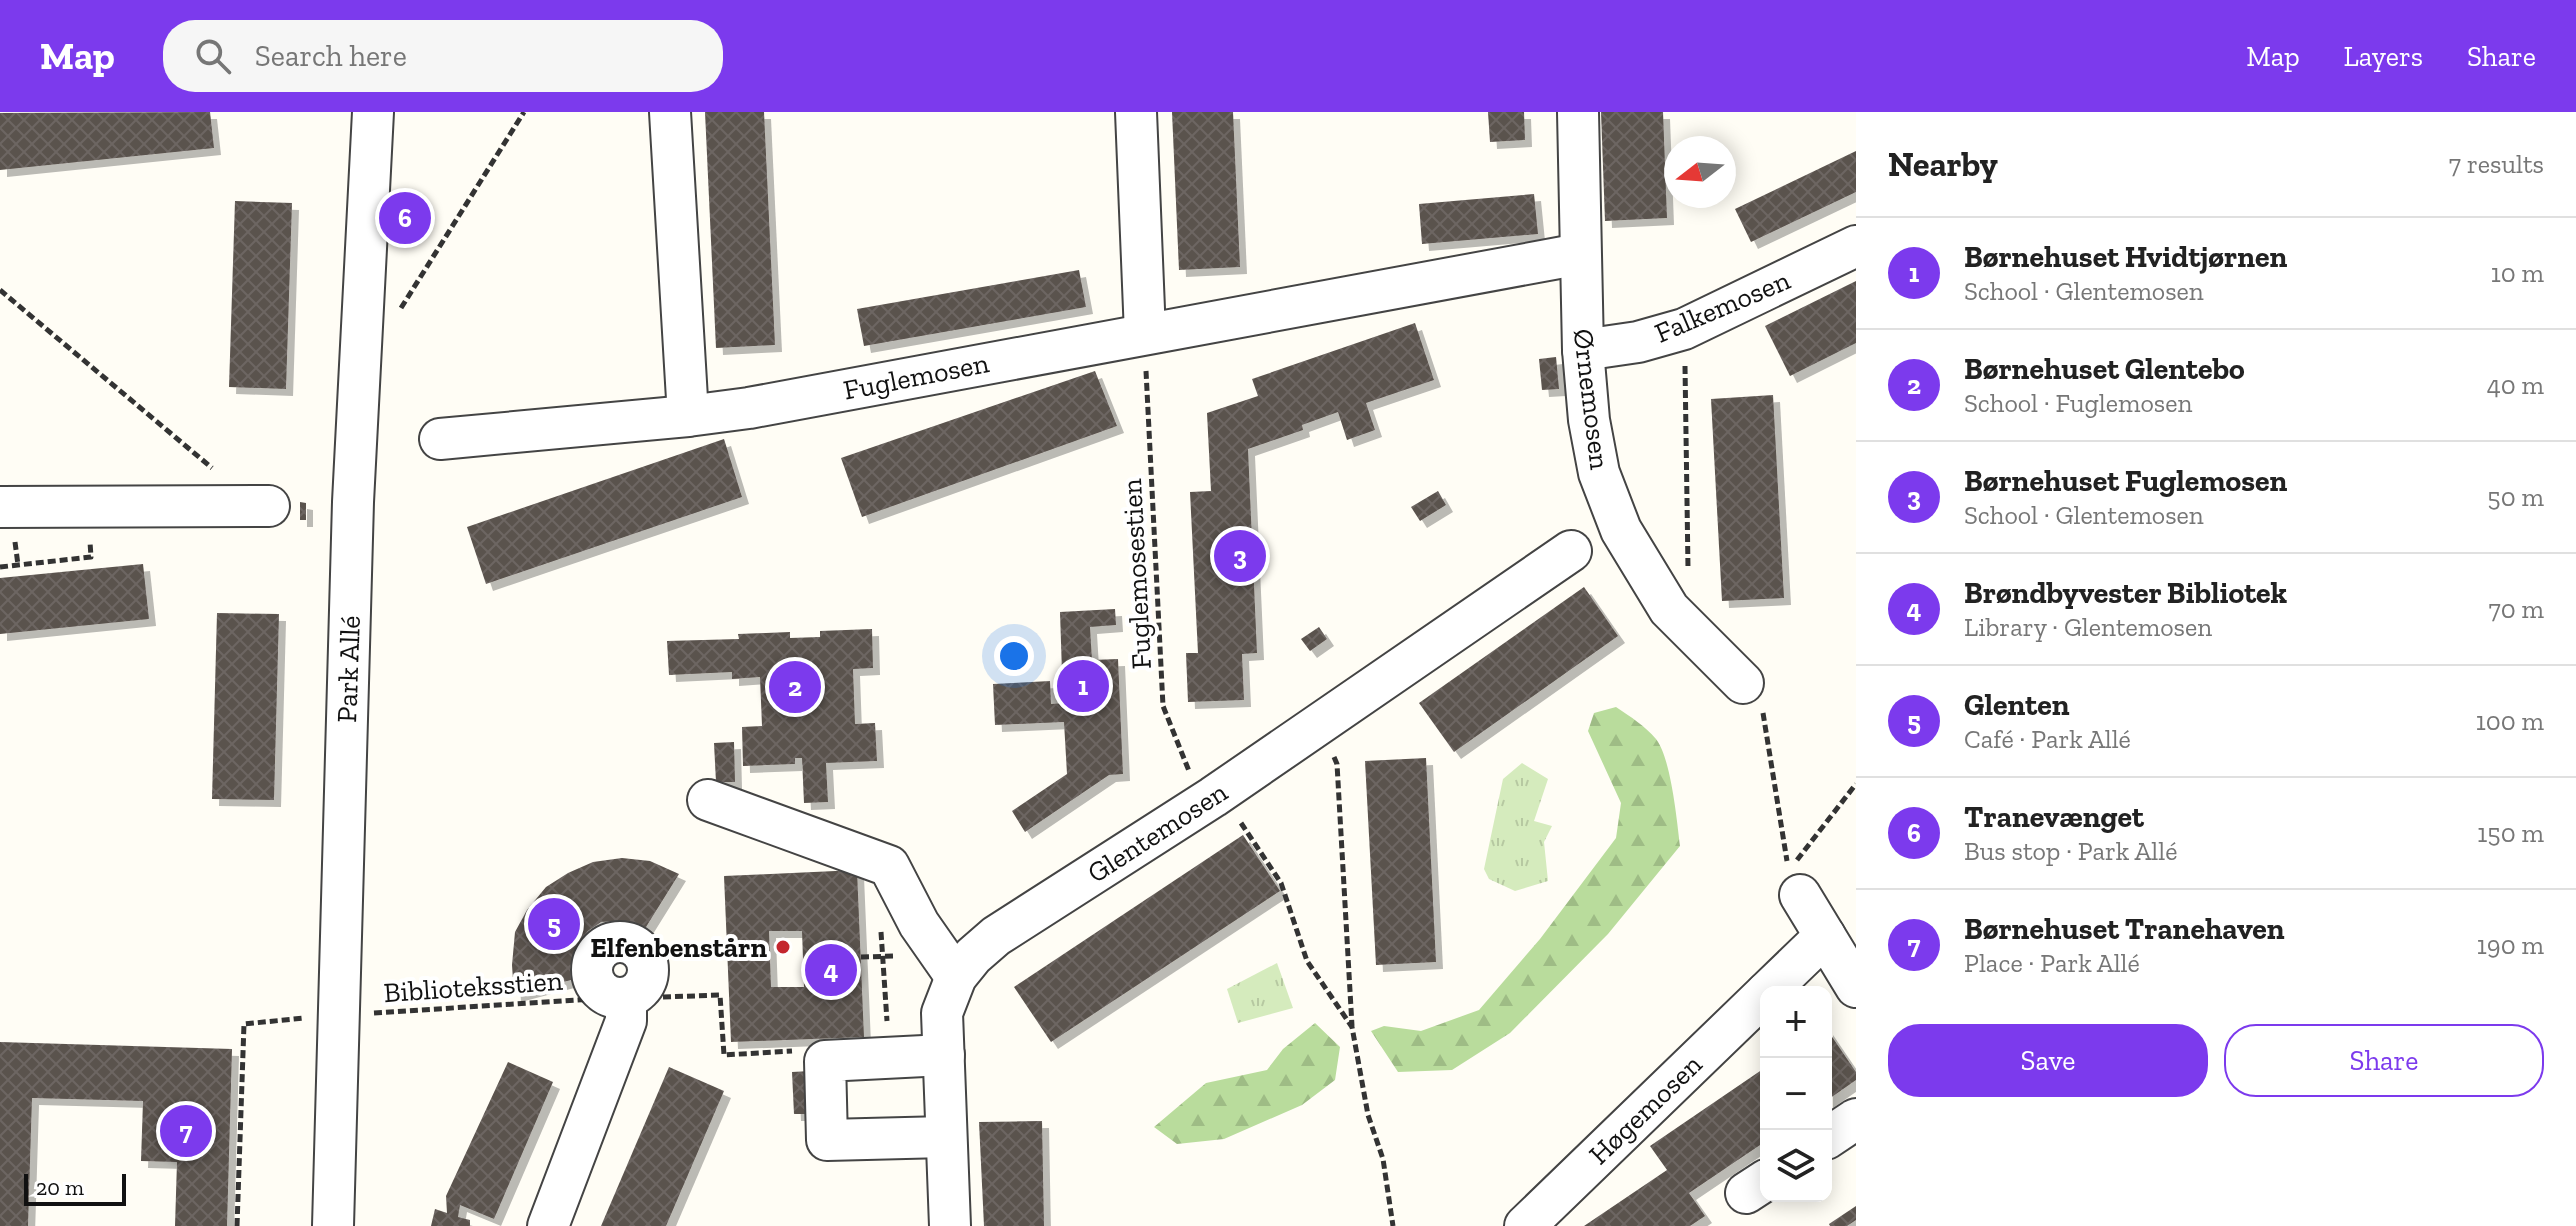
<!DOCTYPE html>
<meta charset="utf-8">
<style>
:root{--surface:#fff;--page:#f6f6f6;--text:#222;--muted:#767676;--line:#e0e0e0;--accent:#7c3aed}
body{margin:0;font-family:"Zilla Slab",serif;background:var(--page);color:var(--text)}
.controls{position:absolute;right:24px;bottom:24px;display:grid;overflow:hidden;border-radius:16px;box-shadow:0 4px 20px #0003}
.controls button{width:72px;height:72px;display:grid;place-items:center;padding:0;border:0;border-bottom:2px solid var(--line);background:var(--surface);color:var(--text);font:40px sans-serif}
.compass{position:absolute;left:1664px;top:24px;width:72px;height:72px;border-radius:50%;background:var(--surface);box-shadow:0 4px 20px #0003;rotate:253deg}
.scale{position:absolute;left:24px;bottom:20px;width:102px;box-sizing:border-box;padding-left:8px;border:4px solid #111;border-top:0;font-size:22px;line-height:28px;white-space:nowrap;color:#111;-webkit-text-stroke:6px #fff;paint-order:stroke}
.you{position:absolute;left:1014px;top:544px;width:28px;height:28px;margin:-20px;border:6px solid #fff;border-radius:50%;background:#1a73e8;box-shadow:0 0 0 12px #1a73e833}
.badge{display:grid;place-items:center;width:52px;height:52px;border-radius:50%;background:var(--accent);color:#fff;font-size:26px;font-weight:700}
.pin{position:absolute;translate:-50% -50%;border:4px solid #fff;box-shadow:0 2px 8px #0006}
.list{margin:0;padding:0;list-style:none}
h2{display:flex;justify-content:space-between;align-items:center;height:104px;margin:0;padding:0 32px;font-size:34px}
h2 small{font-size:26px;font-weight:400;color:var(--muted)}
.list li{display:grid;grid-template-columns:52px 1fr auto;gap:24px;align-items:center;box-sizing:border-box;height:112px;padding:0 32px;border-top:2px solid var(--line)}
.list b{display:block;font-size:30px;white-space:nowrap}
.list p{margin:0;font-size:26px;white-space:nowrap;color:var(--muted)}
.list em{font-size:26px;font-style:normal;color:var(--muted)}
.actions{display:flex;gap:16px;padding:24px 32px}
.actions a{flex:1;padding:18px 0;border:2px solid var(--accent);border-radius:32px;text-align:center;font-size:28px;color:var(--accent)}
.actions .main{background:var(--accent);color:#fff}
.icon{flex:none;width:44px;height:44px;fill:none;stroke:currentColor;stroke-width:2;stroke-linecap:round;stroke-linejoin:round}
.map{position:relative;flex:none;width:1856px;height:1114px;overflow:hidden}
header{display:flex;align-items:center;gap:48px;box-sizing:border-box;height:112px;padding:0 40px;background:var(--accent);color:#fff}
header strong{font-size:38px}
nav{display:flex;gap:44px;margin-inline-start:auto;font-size:28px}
.search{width:560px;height:72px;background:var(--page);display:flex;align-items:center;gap:20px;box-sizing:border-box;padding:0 28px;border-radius:32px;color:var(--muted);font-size:30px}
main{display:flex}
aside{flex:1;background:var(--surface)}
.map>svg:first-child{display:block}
.grass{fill:url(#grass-tufts)}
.forest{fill:url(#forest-firs)}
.building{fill:url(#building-cross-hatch);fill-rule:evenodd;filter:url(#shadow)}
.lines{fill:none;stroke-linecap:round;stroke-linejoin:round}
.minor-casing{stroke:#444;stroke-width:44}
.path{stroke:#333;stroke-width:5;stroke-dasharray:8 4;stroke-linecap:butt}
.minor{stroke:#fff;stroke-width:40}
.poi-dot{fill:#c4262e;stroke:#fff;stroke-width:3}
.labels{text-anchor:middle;stroke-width:8;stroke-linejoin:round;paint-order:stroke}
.street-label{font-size:28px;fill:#111;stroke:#fff}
.poi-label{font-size:28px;font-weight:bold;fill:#111;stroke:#fff;text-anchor:end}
</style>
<header>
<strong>Map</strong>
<div class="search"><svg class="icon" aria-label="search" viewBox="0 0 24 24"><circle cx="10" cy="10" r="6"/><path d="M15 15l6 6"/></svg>Search here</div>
<nav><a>Map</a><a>Layers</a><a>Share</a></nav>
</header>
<main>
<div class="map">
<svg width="1856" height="1114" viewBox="0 0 1856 1114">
<defs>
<pattern id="grass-tufts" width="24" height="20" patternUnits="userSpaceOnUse" patternTransform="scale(2)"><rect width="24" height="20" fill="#d5ebbd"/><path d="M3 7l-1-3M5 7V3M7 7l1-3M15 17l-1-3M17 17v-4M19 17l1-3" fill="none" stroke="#b6c8a1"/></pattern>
<pattern id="forest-firs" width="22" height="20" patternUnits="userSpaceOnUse" patternTransform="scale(2)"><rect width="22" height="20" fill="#b9dc9c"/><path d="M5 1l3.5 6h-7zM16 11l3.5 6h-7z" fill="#9ebc85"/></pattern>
<pattern id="building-cross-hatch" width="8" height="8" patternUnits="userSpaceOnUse" patternTransform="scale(2)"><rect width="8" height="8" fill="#5a524d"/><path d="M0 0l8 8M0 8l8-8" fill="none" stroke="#6d6662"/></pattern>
<filter id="shadow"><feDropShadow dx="7" dy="7" stdDeviation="0" flood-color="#0004"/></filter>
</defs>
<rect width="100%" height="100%" fill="#fffdf5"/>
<g class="grass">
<polygon points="1522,651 1548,667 1534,709 1552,714 1544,730 1548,769 1515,779 1489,767 1484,757 1503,667"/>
<polygon points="1277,851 1293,896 1238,911 1227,877"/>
</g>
<g class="forest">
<path d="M1616 595C1631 605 1645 614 1656 627 1671 646 1677 709 1680 734L1608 822 1510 921 1452 958 1398 960 1371 919 1384 914 1421 919 1479 898 1540 827 1616 726 1621 691 1588 619 1594 601Z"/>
<polygon points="1315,911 1340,935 1335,968 1302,993 1224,1027 1177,1032 1154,1015 1206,971 1267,958 1283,937"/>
</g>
<g class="building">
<polygon points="210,0 214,36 0,58 0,1"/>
<polygon points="705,0 764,0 775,233 716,236"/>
<polygon points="1172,0 1233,0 1240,155 1179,158"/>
<polygon points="1488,0 1524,0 1525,28 1490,30"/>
<polygon points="1601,0 1663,0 1667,106 1605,109"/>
<polygon points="1856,39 1856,80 1751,130 1735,97"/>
<polygon points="1534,82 1538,122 1422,132 1419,92"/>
<polygon points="235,89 292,91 286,277 229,275"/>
<polygon points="1079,158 1086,195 864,234 857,197"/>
<polygon points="1856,169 1856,231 1790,264 1765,214"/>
<polygon points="1415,211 1434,268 1366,291 1375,318 1347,328 1338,300 1302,313 1303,318 1248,337 1257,541 1242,542 1244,588 1188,590 1186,541 1198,541 1190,380 1211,379 1207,301 1258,284 1252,267"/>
<polygon points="1556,245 1559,277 1542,278 1539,247"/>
<polygon points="1095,259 1117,314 862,405 841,346"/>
<polygon points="1773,283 1784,486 1722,489 1711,287"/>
<polygon points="724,327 742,385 486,472 467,415"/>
<polygon points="1438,379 1446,393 1420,409 1411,395"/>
<polygon points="300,390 306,391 306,408 300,408"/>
<polygon points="143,452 149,507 0,522 0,466"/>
<polygon points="1584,475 1618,524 1454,640 1419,591"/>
<polygon points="1115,497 1116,513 1090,515 1092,548 1118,547 1123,662 1109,663 1025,720 1012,699 1067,662 1064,610 995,613 993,572 1050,569 1051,592 1063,591 1060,500"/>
<polygon points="217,501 279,502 274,688 212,687"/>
<polygon points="1319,515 1327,527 1310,539 1301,527"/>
<polygon points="872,517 873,556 853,557 855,612 875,611 877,649 826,651 828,690 804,691 802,646 795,646 795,652 743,654 742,615 762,614 760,565 732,567 732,560 669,563 667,529 739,527 738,522 790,520 790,526 820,525 820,519"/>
<polygon points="734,630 735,670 716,670 714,631"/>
<polygon points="1426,646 1436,850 1376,853 1365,649"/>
<polygon points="1243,723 1280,779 1051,930 1014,875"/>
<polygon points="622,746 650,749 679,762 646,815 616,809 601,810 588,819 579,831 570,855 571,868 514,883 512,853 515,820 527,798 546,775 568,761 593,750"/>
<path d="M857 758 864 925 731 930 724 764ZM769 819H802L804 875H771Z"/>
<polygon points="1826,916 1856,960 1856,968 1826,989"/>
<polygon points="0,930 232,937 227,1114 175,1114 177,1050 141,1049 143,989 32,986 28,1114 0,1114"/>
<polygon points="508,950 553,970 494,1107 460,1093 458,1105 470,1108 470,1114 431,1114 435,1097 447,1101 446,1084"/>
<polygon points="669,955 724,979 666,1114 601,1114"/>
<polygon points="1766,955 1766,1029 1689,1081 1705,1104 1690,1114 1584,1114 1667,1058 1650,1034"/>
<polygon points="810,959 811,1002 794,1002 792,960"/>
<polygon points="1042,1009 1044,1114 984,1114 979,1010"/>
<polygon points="1856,1094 1856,1108 1847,1114 1830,1114 1829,1112"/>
</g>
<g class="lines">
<g class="minor-casing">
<g id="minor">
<polyline points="670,0 688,304"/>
<polyline points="1136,0 1145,222"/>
<polyline points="1578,0 1583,238 1589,308 1599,361 1621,418 1669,497 1743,571"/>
<polyline points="1583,238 1638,230 1684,217 1856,134"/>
<polyline points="440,327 688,304 749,296 1580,142"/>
<polyline points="0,395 269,394"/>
<polyline points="708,688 889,754 919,812 956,865"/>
<polyline points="1800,783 1856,875"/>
<circle cx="620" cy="858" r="28"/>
<polyline points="1767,880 1825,824"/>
<polyline points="944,943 825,949 827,1028 945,1025"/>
<polyline points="1826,1027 1856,1007"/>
<polyline points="1746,1081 1766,1068"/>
<polyline points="333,1114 353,390 373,0"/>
<polyline points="548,1114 626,909 626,886"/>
<polyline points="950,1114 942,901 956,865 973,844 996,824 1213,685 1571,439"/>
<polyline points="1525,1114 1766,881"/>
</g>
</g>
<g class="path">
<polyline points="0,178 212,356"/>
<polyline points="401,196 524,0"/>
<polyline points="1685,254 1688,456"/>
<polyline points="1146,259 1163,594 1189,659"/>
<polyline points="15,430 18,453"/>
<polyline points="0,455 91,445 90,430"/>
<polyline points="1763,601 1787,749"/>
<polyline points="1334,645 1337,652 1352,914"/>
<polyline points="1241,711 1281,771 1307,849 1352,915 1368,1003 1383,1047 1393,1114"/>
<polyline points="1797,748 1856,672"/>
<polyline points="881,820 887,909"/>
<polyline points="861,845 896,844"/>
<polyline points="663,885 720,883 724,943 792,939"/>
<polyline points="374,901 592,887"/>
<polyline points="237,1114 244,912 304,906"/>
</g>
<use href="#minor" class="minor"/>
</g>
<circle class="poi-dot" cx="783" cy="835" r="8"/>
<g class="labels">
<g class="street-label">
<text transform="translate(1722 194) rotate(-23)" y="10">Falkemosen</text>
<text transform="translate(916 264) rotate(-11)" y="10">Fuglemosen</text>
<text transform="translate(1592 287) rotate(83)" y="10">Ørnemosen</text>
<text transform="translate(1136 462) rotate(-93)" y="10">Fuglemosestien</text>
<text transform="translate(348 557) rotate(-88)" y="10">Park Allé</text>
<text transform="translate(1157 720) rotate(-33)" y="10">Glentemosen</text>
<text transform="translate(473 874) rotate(-4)" y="10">Biblioteksstien</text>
<text transform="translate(1645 997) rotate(-44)" y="10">Høgemosen</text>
</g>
<g class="poi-label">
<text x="767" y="845">Elfenbenstårn</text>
</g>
</g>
</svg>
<div class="controls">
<button>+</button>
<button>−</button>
<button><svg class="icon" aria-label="layers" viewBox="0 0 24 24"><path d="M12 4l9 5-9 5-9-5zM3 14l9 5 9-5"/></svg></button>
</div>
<svg class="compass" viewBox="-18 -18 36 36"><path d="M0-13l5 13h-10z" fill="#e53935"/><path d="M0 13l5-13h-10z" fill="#767676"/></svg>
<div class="scale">20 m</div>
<div class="you"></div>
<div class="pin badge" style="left:1083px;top:574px">1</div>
<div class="pin badge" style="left:795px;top:575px">2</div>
<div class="pin badge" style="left:1240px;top:444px">3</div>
<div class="pin badge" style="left:831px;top:858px">4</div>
<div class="pin badge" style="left:554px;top:812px">5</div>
<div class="pin badge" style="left:405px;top:106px">6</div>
<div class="pin badge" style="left:186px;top:1019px">7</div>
</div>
<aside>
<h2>Nearby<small>7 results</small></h2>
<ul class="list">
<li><span class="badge">1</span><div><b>Børnehuset Hvidtjørnen</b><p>School · Glentemosen</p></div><em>10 m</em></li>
<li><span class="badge">2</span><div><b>Børnehuset Glentebo</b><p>School · Fuglemosen</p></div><em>40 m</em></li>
<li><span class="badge">3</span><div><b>Børnehuset Fuglemosen</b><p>School · Glentemosen</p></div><em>50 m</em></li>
<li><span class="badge">4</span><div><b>Brøndbyvester Bibliotek</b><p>Library · Glentemosen</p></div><em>70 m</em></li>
<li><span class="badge">5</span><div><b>Glenten</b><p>Café · Park Allé</p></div><em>100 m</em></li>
<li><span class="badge">6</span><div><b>Tranevænget</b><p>Bus stop · Park Allé</p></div><em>150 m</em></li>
<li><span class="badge">7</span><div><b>Børnehuset Tranehaven</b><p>Place · Park Allé</p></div><em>190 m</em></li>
</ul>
<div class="actions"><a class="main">Save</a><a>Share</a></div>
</aside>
</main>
